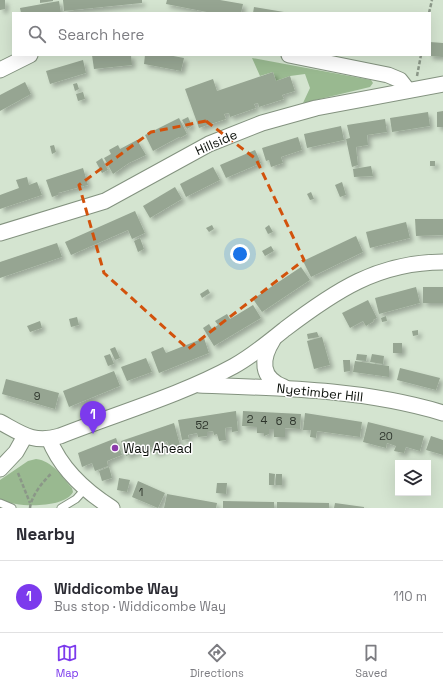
<!DOCTYPE html>
<meta charset="utf-8">
<style>
:root{--surface:#fff;--page:#f7f7f7;--text:#2b2b33;--muted:#7c7c81;--line:#e1e1e2;--accent:#7c3aed}
body{margin:0;font-family:"Space Grotesk",sans-serif;background:var(--page);color:var(--text)}
.controls{position:absolute;right:12px;bottom:12px;display:grid;overflow:hidden;border-radius:0px;box-shadow:0 4px 16px #0002}
.controls button{width:36px;height:36px;display:grid;place-items:center;padding:0;border:0;border-bottom:1px solid var(--line);background:var(--surface);color:var(--text);font:20px sans-serif}
.you{position:absolute;left:240px;top:254px;width:14px;height:14px;margin:-10px;border:3px solid #fff;border-radius:50%;background:#1a73e8;box-shadow:0 0 0 6px #1a73e833}
.badge{display:grid;place-items:center;width:26px;height:26px;border-radius:50%;background:var(--accent);color:#fff;font-size:13px;font-weight:700}
.pin{position:absolute;translate:-50% -33px;filter:drop-shadow(0 1px 2px #0008)}
.pin::after{content:'';position:absolute;top:21px;width:14px;height:12px;background:inherit;clip-path:polygon(0 0,100% 0,50% 100%)}
.list{margin:0;padding:0;list-style:none}
h2{display:flex;justify-content:space-between;align-items:center;height:52px;margin:0;padding:0 16px;font-size:17px}
h2 small{font-size:13px;font-weight:400;color:var(--muted)}
.list li{display:grid;grid-template-columns:26px 1fr auto;gap:12px;align-items:center;box-sizing:border-box;height:72px;padding:0 16px;border-top:1px solid var(--line)}
.list b{display:block;font-size:15px;white-space:nowrap}
.list p{margin:0;font-size:13px;white-space:nowrap;color:var(--muted)}
.list em{font-size:13px;font-style:normal;color:var(--muted)}
.icon{flex:none;width:22px;height:22px;fill:none;stroke:currentColor;stroke-width:2;stroke-linecap:round;stroke-linejoin:round}
.map{position:relative;flex:none;width:443px;height:508px;overflow:hidden}
.search{position:absolute;background:var(--surface);box-shadow:0 4px 16px #0002;left:12px;right:12px;top:12px;height:44px;display:flex;align-items:center;gap:10px;box-sizing:border-box;padding:0 14px;border-radius:0px;color:var(--muted);font-size:15px}
.sheet{height:124px;background:var(--surface)}
nav{display:flex;justify-content:space-around;align-items:center;box-sizing:border-box;height:56px;border-top:1px solid var(--line);background:var(--surface);font-size:11px;color:var(--muted)}
nav a{display:grid;justify-items:center;gap:2px}
nav .on{color:var(--accent)}
.map>svg:first-child{display:block}
.green{fill:#99b990}
.building{fill:#96a592;filter:url(#shadow)}
.lines{fill:none;stroke-linecap:round;stroke-linejoin:round}
.lane-casing{stroke:#83927f;stroke-width:9}
.street-casing{stroke:#83927f;stroke-width:17}
.path{stroke:#8b9788;stroke-width:2.5;stroke-dasharray:4 2;stroke-linecap:butt}
.lane{stroke:#fff;stroke-width:7}
.street{stroke:#fff;stroke-width:15}
.marked{fill:none;stroke:#d2520c;stroke-width:3;stroke-dasharray:8 5;stroke-linejoin:round}
.poi-dot{fill:#8b3aaa;stroke:#fff;stroke-width:1.5}
.labels{text-anchor:middle;stroke-width:3;stroke-linejoin:round;paint-order:stroke}
.number-label{font-size:11px;fill:#2d342b}
.street-label{font-size:13px;fill:#0a0f09;stroke:#fff}
.poi-label{font-size:13px;fill:#0a0f09;stroke:#fff;text-anchor:start}
</style>
<div class="map">
<svg width="443" height="508" viewBox="0 0 443 508">
<defs>
<filter id="shadow"><feDropShadow dx="3.5" dy="3.5" stdDeviation="2" flood-color="#0004"/></filter>
</defs>
<rect width="100%" height="100%" fill="#d4e4d0"/>
<g class="green">
<polygon points="252,58 371,80 373,83 370,87 303,103 310,88 305,74 290,76 276,81 273,72 260,76"/>
<path d="M36 459C53 461 61 476 72 488L73 492C65 508 19 508 0 500V480L28 461Z"/>
</g>
<g class="building">
<polygon points="0,0 5,0 5,9 0,10"/>
<polygon points="40,0 53,0 53,1 40,3"/>
<polygon points="63,0 142,0 142,3 64,11"/>
<polygon points="167,0 220,0 243,4 241,13 212,13 166,4"/>
<polygon points="59,1 61,13 21,13 20,8"/>
<polygon points="254,7 284,12 283,13 253,13"/>
<polygon points="430,42 443,43 443,57 429,56"/>
<polygon points="92,55 131,55 132,65 94,69"/>
<polygon points="145,55 168,55 184,58 181,71 144,64"/>
<polygon points="83,60 86,73 50,84 46,71"/>
<polygon points="273,72 276,81 290,76 295,91 282,95 284,99 259,107 258,103 254,104 256,108 230,117 229,113 224,114 226,119 199,128 185,89 213,79 217,91"/>
<polygon points="25,82 31,94 0,111 0,95"/>
<polygon points="77,83 79,89 75,91 73,84"/>
<polygon points="83,92 85,99 78,101 76,94"/>
<polygon points="443,111 443,127 437,127 437,112"/>
<polygon points="428,112 430,126 392,132 390,118"/>
<polygon points="188,117 192,126 187,129 182,120"/>
<polygon points="179,118 187,134 180,138 179,137 153,151 145,135"/>
<polygon points="385,119 387,132 367,135 368,145 356,147 358,165 352,167 346,139 350,138 347,125"/>
<polygon points="341,126 344,140 307,148 304,134"/>
<polygon points="298,137 302,150 281,157 283,163 271,167 269,160 266,161 262,148"/>
<polygon points="137,140 146,155 129,163 113,174 104,158 111,154 109,150 118,145 120,149"/>
<polygon points="54,145 56,152 52,154 50,146"/>
<polygon points="255,150 261,163 226,178 220,165"/>
<polygon points="102,158 108,170 102,173 96,162"/>
<rect x="430" y="161" width="5" height="5"/>
<polygon points="371,166 373,176 354,177 353,169"/>
<polygon points="213,167 220,180 186,197 180,184"/>
<polygon points="83,168 88,185 58,193 58,195 52,197 46,180"/>
<polygon points="27,177 29,185 37,182 42,195 0,209 0,195 19,188 16,180"/>
<polygon points="342,182 346,195 340,197 335,185"/>
<polygon points="175,187 182,199 150,218 143,206"/>
<polygon points="311,192 314,199 310,200 307,194"/>
<polygon points="135,211 145,233 132,239 128,230 71,255 65,242"/>
<polygon points="415,219 443,219 443,235 416,236"/>
<polygon points="406,222 410,238 370,248 366,232"/>
<polygon points="212,225 214,229 209,232 206,228"/>
<polygon points="269,225 273,232 268,234 265,228"/>
<polygon points="356,236 363,252 311,277 303,261"/>
<polygon points="140,238 144,249 138,252 134,241"/>
<polygon points="57,243 62,257 0,278 0,262"/>
<polygon points="271,246 274,251 265,256 262,251"/>
<polygon points="301,267 310,280 262,312 253,299"/>
<polygon points="416,287 420,303 379,314 375,298"/>
<rect x="423" y="287" width="20" height="16"/>
<polygon points="208,289 210,293 202,298 200,294"/>
<polygon points="368,300 377,318 373,320 374,321 366,326 363,321 350,328 342,313"/>
<polygon points="253,305 261,318 214,346 203,328 209,324 212,329 218,325 215,321 227,314 230,319"/>
<polygon points="386,316 387,321 382,322 381,318"/>
<polygon points="77,317 79,325 71,327 69,319"/>
<polygon points="40,321 42,328 30,332 27,326"/>
<polygon points="418,330 418,335 413,336 412,331"/>
<polygon points="317,332 319,337 308,339 307,334"/>
<polygon points="322,337 330,365 314,369 307,341"/>
<polygon points="204,338 209,353 159,373 151,352 163,347 166,353"/>
<rect x="393" y="343" width="9" height="10"/>
<polygon points="115,347 120,358 115,360 110,349"/>
<polygon points="110,354 114,364 108,366 104,356"/>
<polygon points="357,354 367,355 366,361 356,360"/>
<polygon points="372,354 384,356 383,364 370,362"/>
<polygon points="146,358 152,372 127,381 121,367"/>
<polygon points="343,360 350,360 350,371 344,372"/>
<polygon points="355,361 389,366 389,377 353,372"/>
<polygon points="400,368 440,378 436,390 397,380"/>
<polygon points="114,371 120,386 69,407 63,391"/>
<polygon points="6,379 59,393 55,409 2,394"/>
<polygon points="236,411 238,431 232,432 232,427 225,428 226,440 219,441 217,434 214,435 213,431 207,432 207,436 198,437 197,433 188,435 189,439 182,440 178,420"/>
<polygon points="243,411 301,414 300,429 285,428 285,437 274,437 274,429 269,429 269,434 264,436 264,433 257,433 257,427 242,426"/>
<polygon points="305,413 362,422 360,437 317,431 316,438 310,437 311,430 303,430"/>
<polygon points="368,422 424,436 420,451 406,447 404,453 394,451 396,446 387,443 386,448 363,442"/>
<polygon points="174,423 180,445 170,448 167,441 165,442 167,449 154,453 152,447 126,456 121,441"/>
<polygon points="431,436 443,440 443,455 426,450"/>
<polygon points="116,438 122,455 107,461 108,466 95,471 92,463 82,467 78,453"/>
<polygon points="109,467 112,478 102,481 99,471"/>
<polygon points="269,473 275,474 274,485 269,485"/>
<rect x="276" y="474" width="6" height="11"/>
<polygon points="119,478 130,480 127,492 117,490"/>
<polygon points="138,481 165,493 158,508 132,497"/>
<polygon points="217,483 227,483 226,494 216,493"/>
<polygon points="167,494 217,503 216,508 164,508"/>
<polygon points="223,501 274,502 274,508 223,508"/>
<polygon points="277,502 329,503 329,508 277,508"/>
<polygon points="335,503 364,507 364,508 334,508"/>
</g>
<g class="lines">
<g class="lane-casing">
<g id="lane">
<polyline points="0,503 12,508"/>
<polyline points="61,508 76,499 85,489"/>
</g>
</g>
<g class="street-casing">
<g id="street">
<polyline points="289,55 388,75 400,80 407,89"/>
<polyline points="0,70 30,55"/>
<polyline points="0,233 105,201 209,144 262,123 316,108 443,84"/>
<path d="M273 340C261 359 260 378 284 387"/>
<path d="M199 385C281 388 364 389 443 413"/>
<path d="M0 422C22 434 34 444 60 436 118 413 179 396 234 366 252 356 269 342 285 329 335 291 378 262 443 262"/>
<path d="M49 439C61 469 85 491 112 508"/>
<polyline points="0,469 16,452 25,436"/>
</g>
</g>
<g class="path">
<polyline points="429,13 432,0"/>
<polyline points="417,76 421,55"/>
<polyline points="18,473 30,503"/>
<path d="M30 508C31 496 44 480 52 473"/>
</g>
<use href="#lane" class="lane"/>
<use href="#street" class="street"/>
</g>
<path class="marked" d="M206 121 256 159 304 260 188 349 104 273 79 185 151 132Z"/>
<circle class="poi-dot" cx="115" cy="448" r="4"/>
<g class="labels">
<g class="number-label">
<text x="37" y="400">9</text>
<text x="250" y="423">2</text>
<text x="264" y="424">4</text>
<text x="279" y="425">6</text>
<text x="293" y="425">8</text>
<text x="202" y="429">52</text>
<text x="386" y="440">20</text>
<text x="141" y="496">1</text>
</g>
<g class="street-label">
<text transform="translate(216 142) rotate(-24)" y="5">Hillside</text>
<text transform="translate(320 392) rotate(6)" y="5">Nyetimber Hill</text>
</g>
<g class="poi-label">
<text x="123" y="453">Way Ahead</text>
</g>
</g>
</svg>
<div class="controls">
<button><svg class="icon" aria-label="layers" viewBox="0 0 24 24"><path d="M12 4l9 5-9 5-9-5zM3 14l9 5 9-5"/></svg></button>
</div>
<div class="you"></div>
<div class="pin badge" style="left:93px;top:434px">1</div>
<div class="search"><svg class="icon" aria-label="search" viewBox="0 0 24 24"><circle cx="10" cy="10" r="6"/><path d="M15 15l6 6"/></svg>Search here</div>
</div>
<section class="sheet">
<h2>Nearby<small></small></h2>
<ul class="list">
<li><span class="badge">1</span><div><b>Widdicombe Way</b><p>Bus stop · Widdicombe Way</p></div><em>110 m</em></li>
</ul>
</section>
<nav>
<a class="on"><svg class="icon" aria-label="map" viewBox="0 0 24 24"><path d="M3 6l6-2 6 2 6-2v14l-6 2-6-2-6 2zM9 4v14M15 6v14"/></svg>Map</a>
<a><svg class="icon" aria-label="directions" viewBox="0 0 24 24"><path d="M12 3l9 9-9 9-9-9zM9 14v-3h6M13 9l2 2-2 2"/></svg>Directions</a>
<a><svg class="icon" aria-label="saved" viewBox="0 0 24 24"><path d="M7 4h10v16l-5-4-5 4z"/></svg>Saved</a>
</nav>
